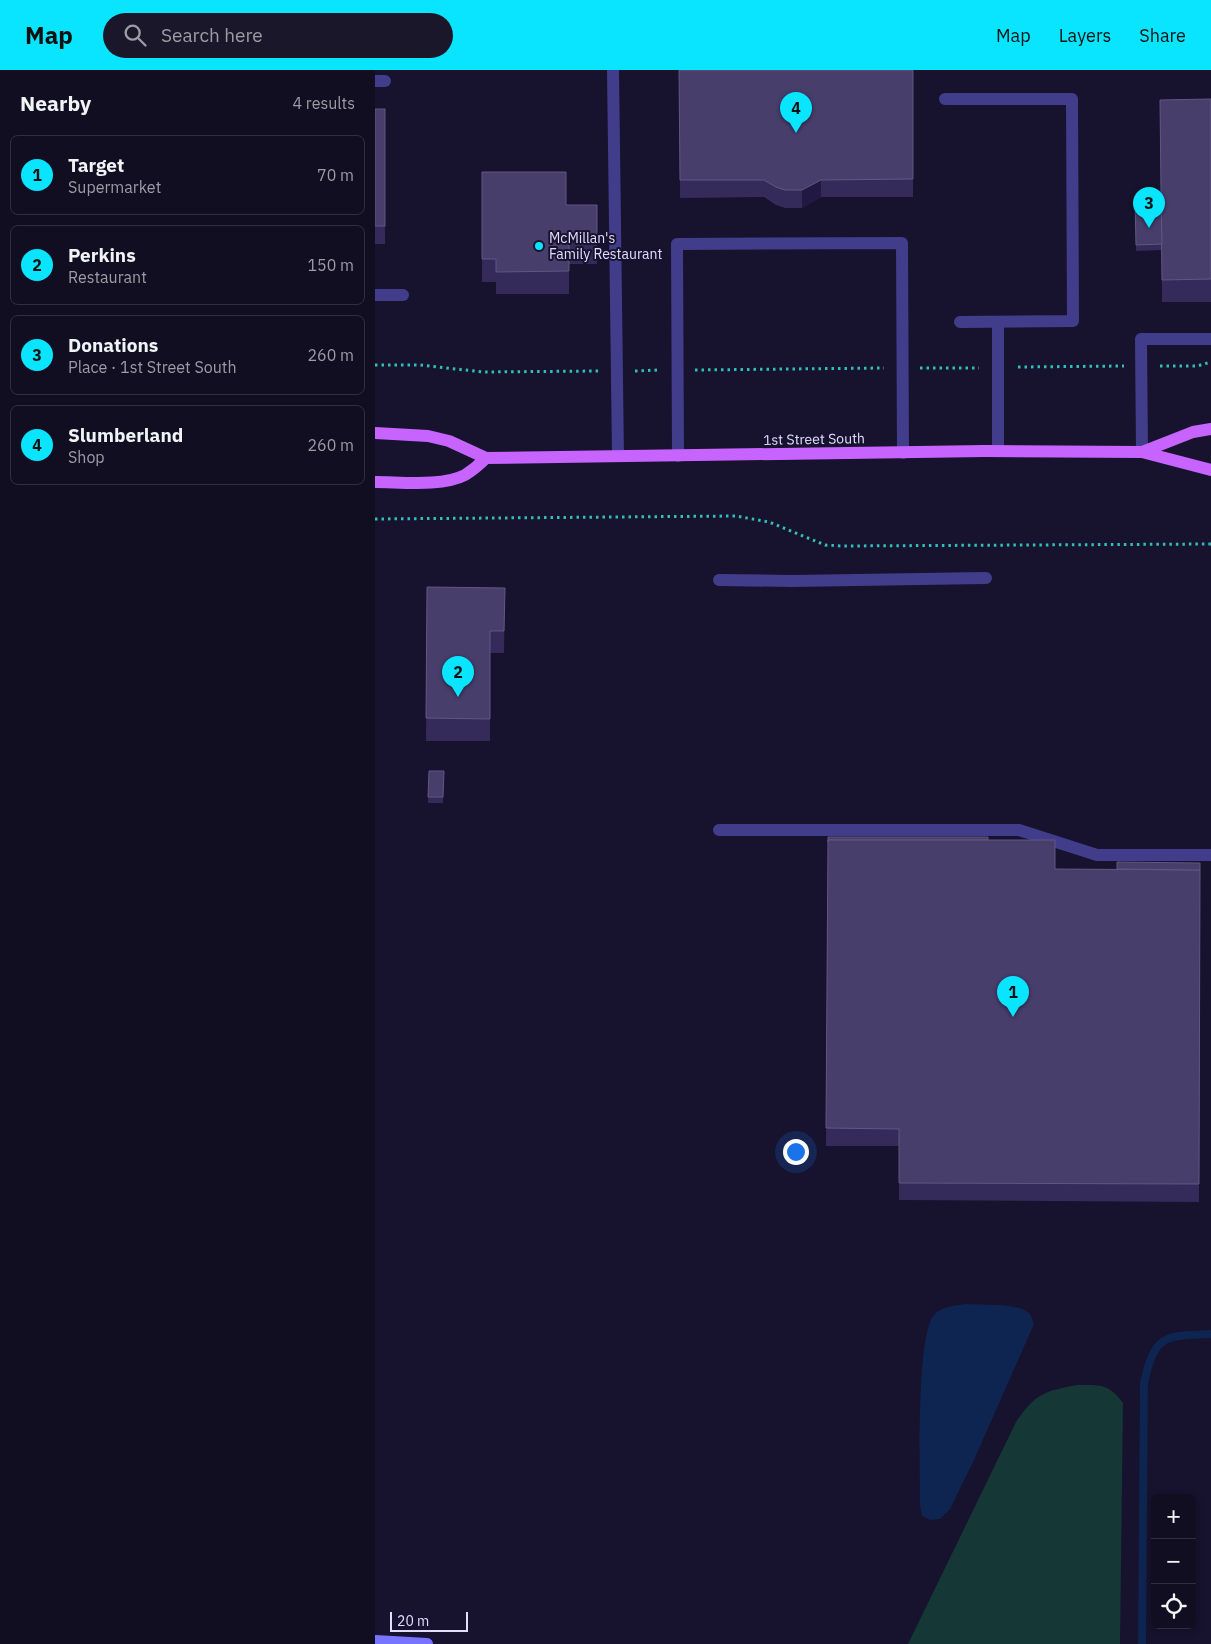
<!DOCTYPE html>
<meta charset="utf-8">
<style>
:root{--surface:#110e22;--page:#1a172a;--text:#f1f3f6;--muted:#9c9ca5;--line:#302e40;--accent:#09e4ff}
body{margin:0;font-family:"IBM Plex Sans",sans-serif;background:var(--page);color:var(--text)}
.controls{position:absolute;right:15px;bottom:15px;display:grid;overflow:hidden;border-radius:8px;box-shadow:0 2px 8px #0003}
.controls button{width:45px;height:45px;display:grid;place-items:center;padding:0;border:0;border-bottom:1px solid var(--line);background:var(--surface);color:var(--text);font:25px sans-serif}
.scale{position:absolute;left:15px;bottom:12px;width:78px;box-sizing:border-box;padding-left:5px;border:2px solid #e1ddff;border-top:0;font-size:14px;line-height:18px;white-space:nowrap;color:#e1ddff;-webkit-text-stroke:4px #17122d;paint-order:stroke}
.you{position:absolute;left:420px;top:1081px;width:18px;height:18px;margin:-12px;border:4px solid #fff;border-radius:50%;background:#1a73e8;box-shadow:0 0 0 8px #1a73e833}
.badge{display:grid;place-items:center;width:32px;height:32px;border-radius:50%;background:var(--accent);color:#111;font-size:16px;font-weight:700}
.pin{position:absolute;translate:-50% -41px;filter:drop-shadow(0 1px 2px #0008)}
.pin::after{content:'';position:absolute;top:26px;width:18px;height:15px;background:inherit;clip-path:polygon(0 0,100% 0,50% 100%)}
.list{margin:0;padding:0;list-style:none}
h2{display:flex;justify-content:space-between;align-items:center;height:65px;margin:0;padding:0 20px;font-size:21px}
h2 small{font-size:16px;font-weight:400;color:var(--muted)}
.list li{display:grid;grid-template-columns:32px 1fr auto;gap:15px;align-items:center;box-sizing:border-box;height:80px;margin:0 10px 10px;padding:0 10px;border:1px solid var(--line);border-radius:8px}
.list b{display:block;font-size:19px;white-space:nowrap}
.list p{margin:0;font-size:16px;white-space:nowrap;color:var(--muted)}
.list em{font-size:16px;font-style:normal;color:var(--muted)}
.icon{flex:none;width:28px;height:28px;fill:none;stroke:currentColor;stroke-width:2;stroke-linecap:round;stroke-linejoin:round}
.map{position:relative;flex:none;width:836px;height:1574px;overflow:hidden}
header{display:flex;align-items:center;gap:30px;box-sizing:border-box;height:70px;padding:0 25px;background:var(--accent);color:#111}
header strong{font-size:24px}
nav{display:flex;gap:28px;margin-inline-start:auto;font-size:18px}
.search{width:350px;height:45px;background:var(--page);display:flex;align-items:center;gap:12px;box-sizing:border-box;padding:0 18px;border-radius:28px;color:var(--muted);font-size:19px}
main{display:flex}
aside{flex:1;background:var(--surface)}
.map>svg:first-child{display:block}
.green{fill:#153736}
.water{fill:#0d2550}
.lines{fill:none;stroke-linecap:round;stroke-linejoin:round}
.stream{stroke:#0d2550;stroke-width:8}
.path{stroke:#31bfb8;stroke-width:3;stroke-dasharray:2.5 4;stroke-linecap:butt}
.lane{stroke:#413d8b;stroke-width:12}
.secondary{stroke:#7974ff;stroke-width:12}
.primary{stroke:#c764ff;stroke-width:12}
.wall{fill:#352b5a}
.shaded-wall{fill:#211941}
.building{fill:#473e6c;stroke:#605783}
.poi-dot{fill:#09e4ff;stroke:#17122d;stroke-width:2}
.labels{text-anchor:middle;stroke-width:4;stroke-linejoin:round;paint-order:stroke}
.poi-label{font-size:14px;fill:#e1ddff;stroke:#17122d;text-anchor:start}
.street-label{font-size:14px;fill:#e1ddff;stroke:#17122d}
</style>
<header>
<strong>Map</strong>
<div class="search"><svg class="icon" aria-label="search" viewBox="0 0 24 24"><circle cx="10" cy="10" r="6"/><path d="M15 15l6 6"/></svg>Search here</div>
<nav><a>Map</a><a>Layers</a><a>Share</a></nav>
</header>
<main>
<aside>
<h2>Nearby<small>4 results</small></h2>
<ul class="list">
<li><span class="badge">1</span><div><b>Target</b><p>Supermarket</p></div><em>70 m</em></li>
<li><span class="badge">2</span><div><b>Perkins</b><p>Restaurant</p></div><em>150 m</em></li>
<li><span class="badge">3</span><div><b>Donations</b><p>Place · 1st Street South</p></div><em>260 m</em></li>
<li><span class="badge">4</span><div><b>Slumberland</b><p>Shop</p></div><em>260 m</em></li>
</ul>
</aside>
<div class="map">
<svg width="836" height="1574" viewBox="0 0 836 1574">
<rect width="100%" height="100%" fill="#17122d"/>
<path class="green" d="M702 1315C724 1315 734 1313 748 1333L745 1574H533L641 1352C660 1324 669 1321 702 1315Z"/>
<path class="water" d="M590 1234C607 1235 637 1233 651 1241 656 1243 657 1249 659 1254L599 1390 575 1439 565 1449 555 1450 547 1446 545 1435C545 1402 541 1265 559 1245 567 1236 579 1236 590 1234Z"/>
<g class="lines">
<path class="stream" d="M767 1574 769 1313C780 1264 789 1266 836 1264"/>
<g class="path">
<polyline points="0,295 45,295 108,302 224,301"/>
<polyline points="785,296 822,296 836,292"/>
<polyline points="643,297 749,296"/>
<polyline points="545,298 604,298"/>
<polyline points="320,300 509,298"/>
<polyline points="260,301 284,300"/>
<polyline points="0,449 361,446 394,452 450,475 467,476 836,474"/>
</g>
<g class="lane">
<polyline points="238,0 243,386"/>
<polyline points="0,11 10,11"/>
<polyline points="570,29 697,29 698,251 585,252"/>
<polyline points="0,225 28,225"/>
<polyline points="623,252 623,381"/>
<polyline points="767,382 766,269 836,269"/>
<polyline points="303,386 302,174 527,173 528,383"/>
<polyline points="344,510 416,511 611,508"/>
<polyline points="344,760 644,760 722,785 836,785"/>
</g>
<polyline class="secondary" points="0,1571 52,1574"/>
<g class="primary">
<polyline points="0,363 53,366 74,371 111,388 610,381 767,382 836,400"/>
<polyline points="767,382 818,362 836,359"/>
<path d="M0 412C26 412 67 417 90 405 98 400 105 394 111 388"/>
</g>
</g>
<g class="wall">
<polygon points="304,0 538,0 538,127 446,127 427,138 410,138 401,135 389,127 305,128"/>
<polygon points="836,29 836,232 787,232 785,30"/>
<rect x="0" y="39" width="10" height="135"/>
<polygon points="107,102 191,135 222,135 222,194 194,194 194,224 121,224 121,212 107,212"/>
<polygon points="760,128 786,128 787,180 761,181"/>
<polygon points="52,517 130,518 129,583 115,583 115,671 51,671"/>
<polygon points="54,701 69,701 68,733 53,733"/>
<polygon points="453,767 613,770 680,799 742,799 825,793 824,1132 524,1130 524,1076 451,1076"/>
</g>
<polygon class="shaded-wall" points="446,110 446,127 427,138 427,120"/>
<g class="building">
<polygon points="304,0 538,0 538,109 446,110 427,120 410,120 401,117 389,110 305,110"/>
<polygon points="836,29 836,209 787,210 785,30"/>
<rect x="0" y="39" width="10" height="117"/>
<polygon points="107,102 191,102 191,135 222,135 222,171 194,171 194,201 121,202 121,189 107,189"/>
<polygon points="760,128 786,128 787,174 761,175"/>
<polygon points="52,517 130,518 129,561 115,561 115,649 51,648"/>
<polygon points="54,701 69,701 68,727 53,727"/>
<polygon points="453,767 613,767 613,770 453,770 453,772"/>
<polygon points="453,770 680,770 680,799 825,800 824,1114 524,1113 524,1059 451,1058"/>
<polygon points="742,792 825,793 825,800 742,799"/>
</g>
<circle class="poi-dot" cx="164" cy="176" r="5"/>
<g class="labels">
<g class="poi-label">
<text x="174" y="173">McMillan's<tspan x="174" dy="16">Family Restaurant</tspan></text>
</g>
<g class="street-label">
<text transform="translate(439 369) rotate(-1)" y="5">1st Street South</text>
</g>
</g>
</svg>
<div class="controls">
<button>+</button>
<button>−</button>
<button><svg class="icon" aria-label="locate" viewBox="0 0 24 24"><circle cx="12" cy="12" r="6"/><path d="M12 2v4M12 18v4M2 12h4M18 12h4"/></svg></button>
</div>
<div class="scale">20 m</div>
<div class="you"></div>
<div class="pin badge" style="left:638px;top:947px">1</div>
<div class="pin badge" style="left:83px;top:627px">2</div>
<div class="pin badge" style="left:774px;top:158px">3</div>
<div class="pin badge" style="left:421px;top:63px">4</div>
</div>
</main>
